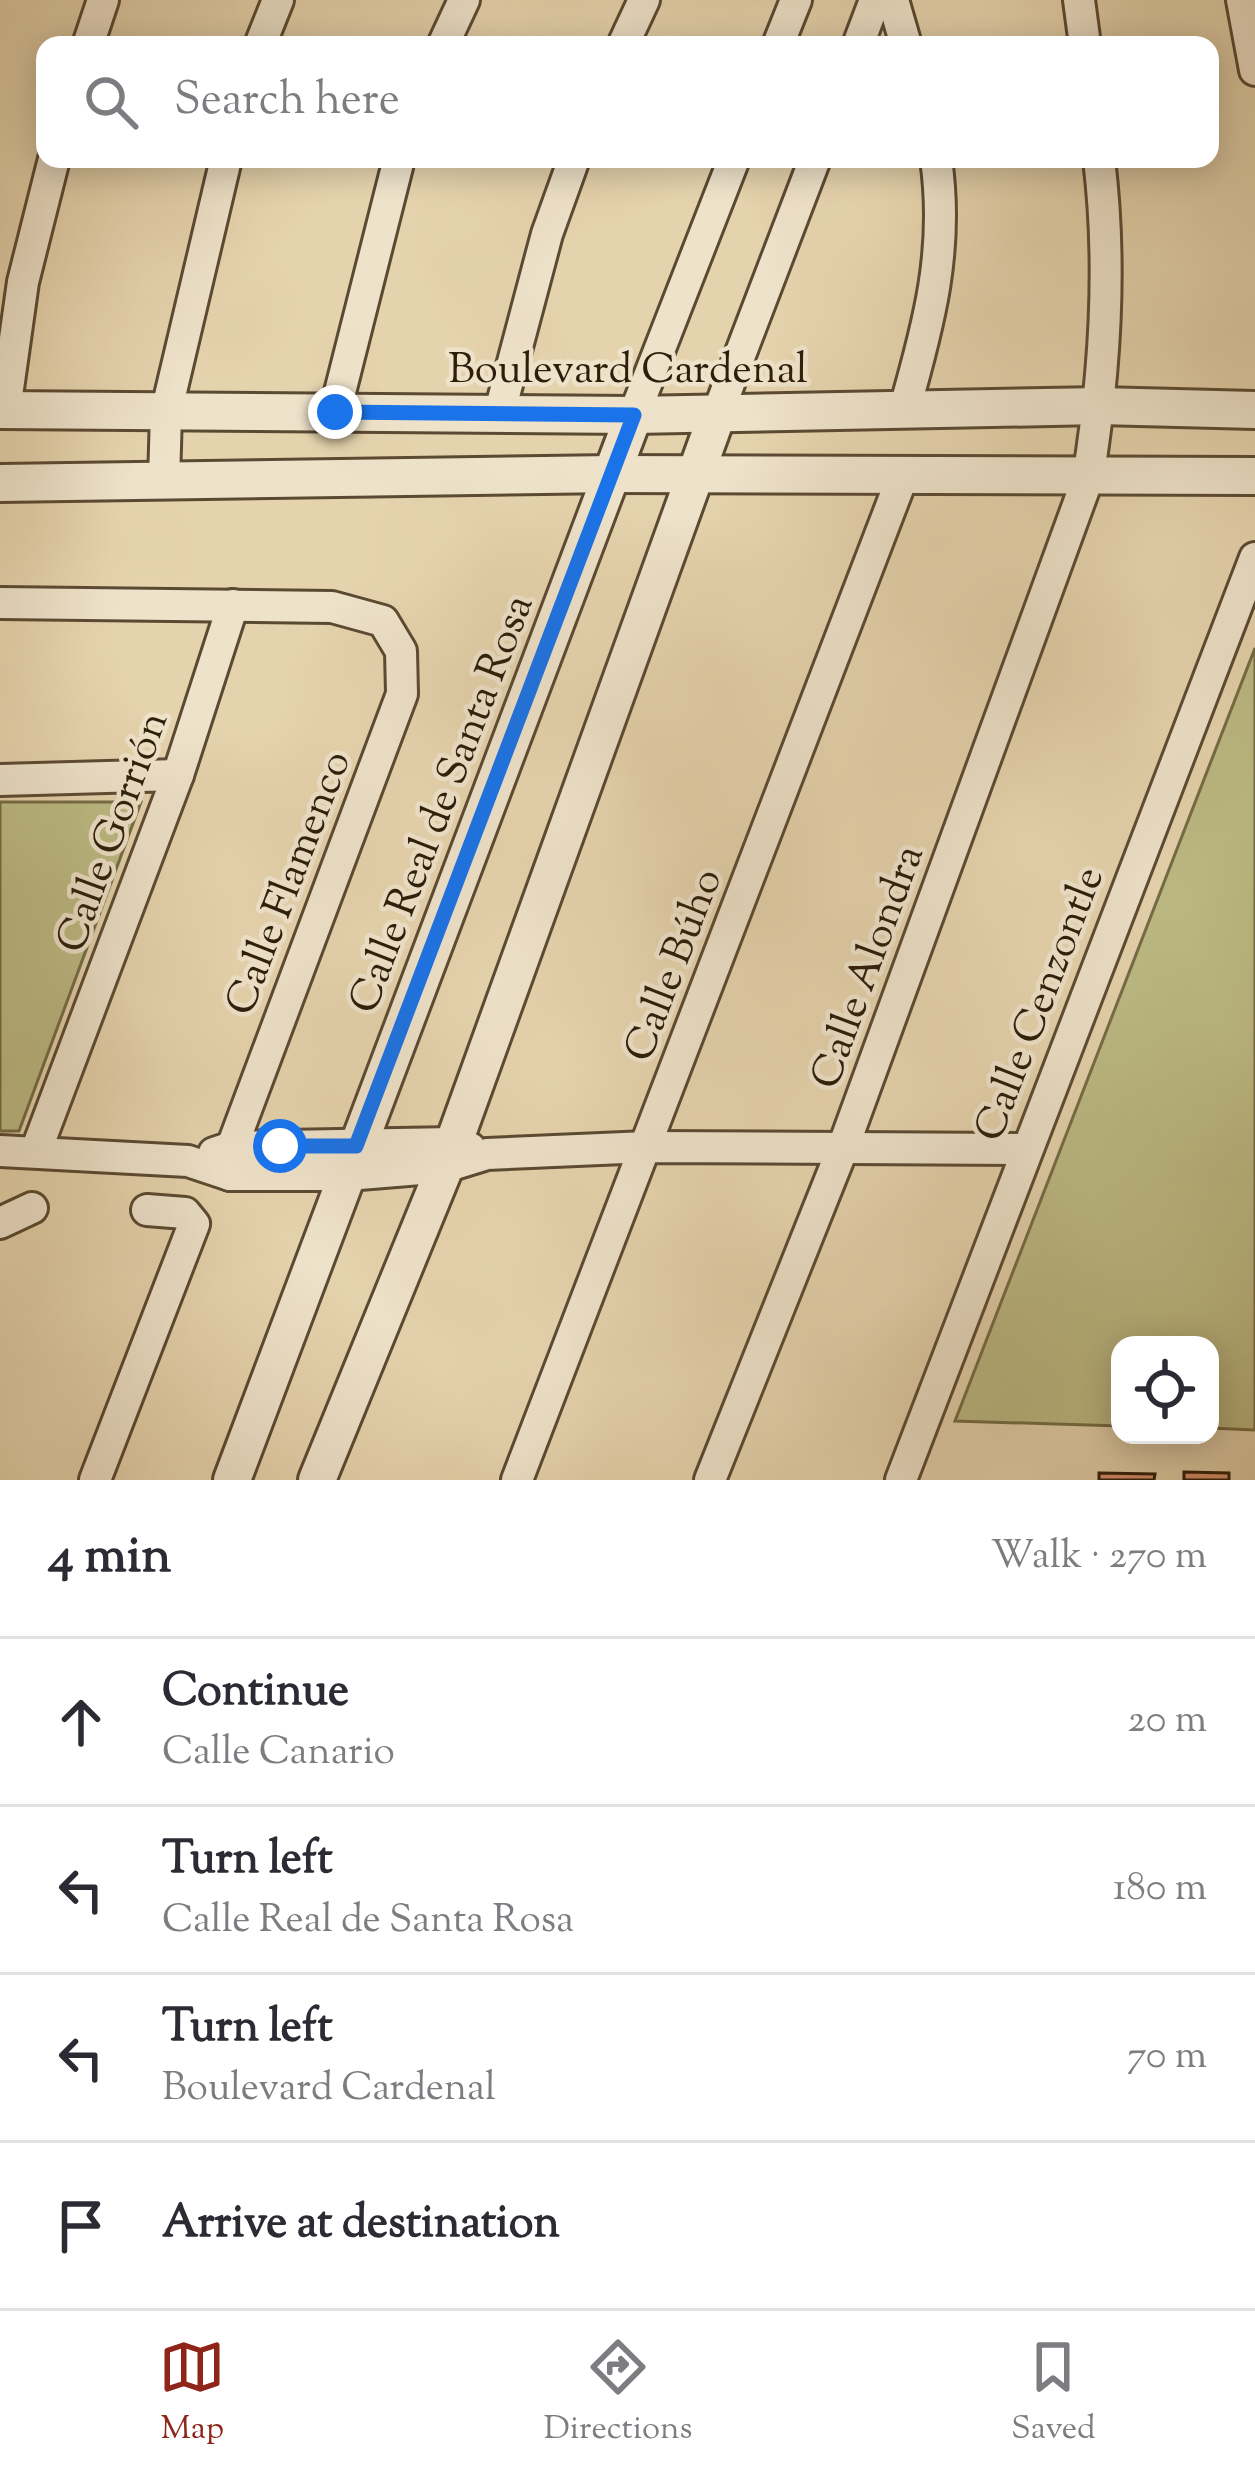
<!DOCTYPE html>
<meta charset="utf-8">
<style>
:root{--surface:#fff;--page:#f7f7f7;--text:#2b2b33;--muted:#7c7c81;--line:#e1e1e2;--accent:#8f2418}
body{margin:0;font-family:"Sorts Mill Goudy",serif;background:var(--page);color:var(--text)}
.controls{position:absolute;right:36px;bottom:36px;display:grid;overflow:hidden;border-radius:24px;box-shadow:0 6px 30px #0003}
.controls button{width:108px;height:108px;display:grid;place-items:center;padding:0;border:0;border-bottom:3px solid var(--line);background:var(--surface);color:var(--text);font:60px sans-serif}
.stop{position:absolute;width:36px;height:36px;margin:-27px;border:9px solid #1a73e8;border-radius:50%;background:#fff}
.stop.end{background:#1a73e8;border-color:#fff;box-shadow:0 3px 12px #0008}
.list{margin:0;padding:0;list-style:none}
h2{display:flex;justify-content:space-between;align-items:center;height:156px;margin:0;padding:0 48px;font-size:51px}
h2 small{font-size:39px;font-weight:400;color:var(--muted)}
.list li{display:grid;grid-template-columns:78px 1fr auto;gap:36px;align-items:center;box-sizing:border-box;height:168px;padding:0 48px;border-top:3px solid var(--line)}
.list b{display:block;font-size:45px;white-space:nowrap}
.list p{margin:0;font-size:39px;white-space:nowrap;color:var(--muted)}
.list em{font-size:39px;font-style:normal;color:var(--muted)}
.icon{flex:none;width:66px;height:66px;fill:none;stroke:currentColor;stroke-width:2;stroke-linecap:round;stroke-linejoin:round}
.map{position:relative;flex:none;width:1255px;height:1480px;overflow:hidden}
.search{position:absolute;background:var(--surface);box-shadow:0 6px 30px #0003;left:36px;right:36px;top:36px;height:132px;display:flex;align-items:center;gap:30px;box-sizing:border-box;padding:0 42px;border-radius:24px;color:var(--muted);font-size:45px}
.sheet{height:828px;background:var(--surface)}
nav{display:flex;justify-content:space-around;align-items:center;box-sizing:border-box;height:168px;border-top:3px solid var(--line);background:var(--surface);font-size:33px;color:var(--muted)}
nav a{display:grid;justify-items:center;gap:6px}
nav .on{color:var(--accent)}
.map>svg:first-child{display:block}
.green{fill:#bcba84;stroke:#746c46;stroke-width:3}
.building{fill:#d7906f;stroke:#2d1d09;stroke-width:3}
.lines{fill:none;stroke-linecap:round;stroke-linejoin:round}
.minor-casing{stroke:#5b4a32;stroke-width:36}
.tertiary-casing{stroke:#5b4a32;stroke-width:42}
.minor{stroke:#eee2ca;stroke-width:30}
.tertiary{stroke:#eee2ca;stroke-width:36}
.route{stroke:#1a73e8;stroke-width:15}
.labels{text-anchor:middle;stroke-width:9;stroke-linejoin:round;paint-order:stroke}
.street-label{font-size:42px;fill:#2d1d09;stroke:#eee2ca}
</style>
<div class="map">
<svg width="1255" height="1480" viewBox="0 0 1255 1480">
<rect width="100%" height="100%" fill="#e5d3ad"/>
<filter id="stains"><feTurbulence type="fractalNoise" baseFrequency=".00167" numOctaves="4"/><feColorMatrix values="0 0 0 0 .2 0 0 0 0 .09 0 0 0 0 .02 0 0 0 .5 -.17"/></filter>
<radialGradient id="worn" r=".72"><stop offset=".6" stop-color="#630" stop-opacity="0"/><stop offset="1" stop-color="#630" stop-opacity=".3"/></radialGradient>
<g class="green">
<polygon points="1255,648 1255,1430 1210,1428 1210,1345 1120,1345 1120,1426 955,1421"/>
<polygon points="0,802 141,802 19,1131 0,1131"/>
</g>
<g class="building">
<polygon points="1184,1472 1229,1473 1229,1480 1184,1480"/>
<polygon points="1099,1473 1155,1474 1154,1480 1099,1480"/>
</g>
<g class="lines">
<g class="minor-casing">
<g id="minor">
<polyline points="893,0 906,45"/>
<polyline points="1079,0 1085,45"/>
<polyline points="1242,0 1255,70"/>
<polyline points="88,45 103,0"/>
<polyline points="260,45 278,0"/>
<polyline points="443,45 464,0"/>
<polyline points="623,45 644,0"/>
<polyline points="778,45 796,0"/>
<polyline points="858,45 875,0"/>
<polyline points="5,410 23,282 54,159"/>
<polyline points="500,411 547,234 574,159"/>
<path d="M904 411C929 324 949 249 936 159"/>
<polyline points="335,412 399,159"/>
<polyline points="634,415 734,159"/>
<polyline points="717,415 815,159"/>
<polyline points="164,481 166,413 226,159"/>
<polyline points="0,603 332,607 383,621 401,651 402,694 232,1147 230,1175"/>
<polyline points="0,780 178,775"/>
<polyline points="0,1151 188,1161 230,1175 347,1175 445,1167 487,1154 647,1147 1026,1149"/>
<polyline points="36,1151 178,775 233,605"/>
<polyline points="214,1153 232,1147 454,1143 470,1148"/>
<polyline points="0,1223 32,1208"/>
<polyline points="95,1480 194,1224 185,1213 147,1210"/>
<polyline points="517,1480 902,478"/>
<path d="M710 1480 844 1145 1088 478C1105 373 1112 265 1099 159"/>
<polyline points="901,1480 1255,558"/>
</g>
</g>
<g class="tertiary-casing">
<g id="tertiary">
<polyline points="0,410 634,415 1100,406 1255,410"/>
<polyline points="0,483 613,474 1255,476"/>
<polyline points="232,1480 634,415"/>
<polyline points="317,1480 445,1167 717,415"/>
</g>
</g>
<use href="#minor" class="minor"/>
<use href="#tertiary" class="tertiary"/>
</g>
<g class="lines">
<polyline class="route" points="280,1146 356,1146 634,415 335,412"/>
</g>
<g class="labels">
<g class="street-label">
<text x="628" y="382">Boulevard Cardenal</text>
<text transform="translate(439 803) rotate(-69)" y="15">Calle Real de Santa Rosa</text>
<text transform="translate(110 831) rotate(-70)" y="15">Calle Gorrión</text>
<text transform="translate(286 882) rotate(-69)" y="15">Calle Flamenco</text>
<text transform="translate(671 964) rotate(-69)" y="15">Calle Búho</text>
<text transform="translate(865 966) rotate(-70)" y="15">Calle Alondra</text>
<text transform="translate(1037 1003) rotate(-69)" y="15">Calle Cenzontle</text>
</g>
</g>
<rect width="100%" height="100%" filter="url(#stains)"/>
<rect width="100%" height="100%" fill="url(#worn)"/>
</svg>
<div class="controls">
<button><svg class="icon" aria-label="locate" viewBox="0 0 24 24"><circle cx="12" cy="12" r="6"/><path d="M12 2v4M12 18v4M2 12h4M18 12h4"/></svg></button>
</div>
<div class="stop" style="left:280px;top:1146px"></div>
<div class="stop end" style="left:335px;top:412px"></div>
<div class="search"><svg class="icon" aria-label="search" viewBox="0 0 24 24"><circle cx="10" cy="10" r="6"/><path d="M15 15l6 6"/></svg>Search here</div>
</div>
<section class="sheet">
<h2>4 min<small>Walk · 270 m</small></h2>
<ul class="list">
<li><svg class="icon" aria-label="ahead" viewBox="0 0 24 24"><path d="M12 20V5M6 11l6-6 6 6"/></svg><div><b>Continue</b><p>Calle Canario</p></div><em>20 m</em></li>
<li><svg class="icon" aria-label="left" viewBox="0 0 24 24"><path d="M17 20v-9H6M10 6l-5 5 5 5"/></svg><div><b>Turn left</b><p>Calle Real de Santa Rosa</p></div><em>180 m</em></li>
<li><svg class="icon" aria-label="left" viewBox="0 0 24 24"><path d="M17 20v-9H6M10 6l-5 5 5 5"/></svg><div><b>Turn left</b><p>Boulevard Cardenal</p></div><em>70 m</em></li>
<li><svg class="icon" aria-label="arrive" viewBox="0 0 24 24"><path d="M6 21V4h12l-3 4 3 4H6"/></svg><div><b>Arrive at destination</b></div></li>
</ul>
</section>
<nav>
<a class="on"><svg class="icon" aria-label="map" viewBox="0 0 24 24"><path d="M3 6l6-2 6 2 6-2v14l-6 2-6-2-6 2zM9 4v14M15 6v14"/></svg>Map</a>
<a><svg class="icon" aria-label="directions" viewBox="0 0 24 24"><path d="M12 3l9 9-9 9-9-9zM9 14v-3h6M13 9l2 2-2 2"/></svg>Directions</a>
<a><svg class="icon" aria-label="saved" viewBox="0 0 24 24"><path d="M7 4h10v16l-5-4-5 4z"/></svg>Saved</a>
</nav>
